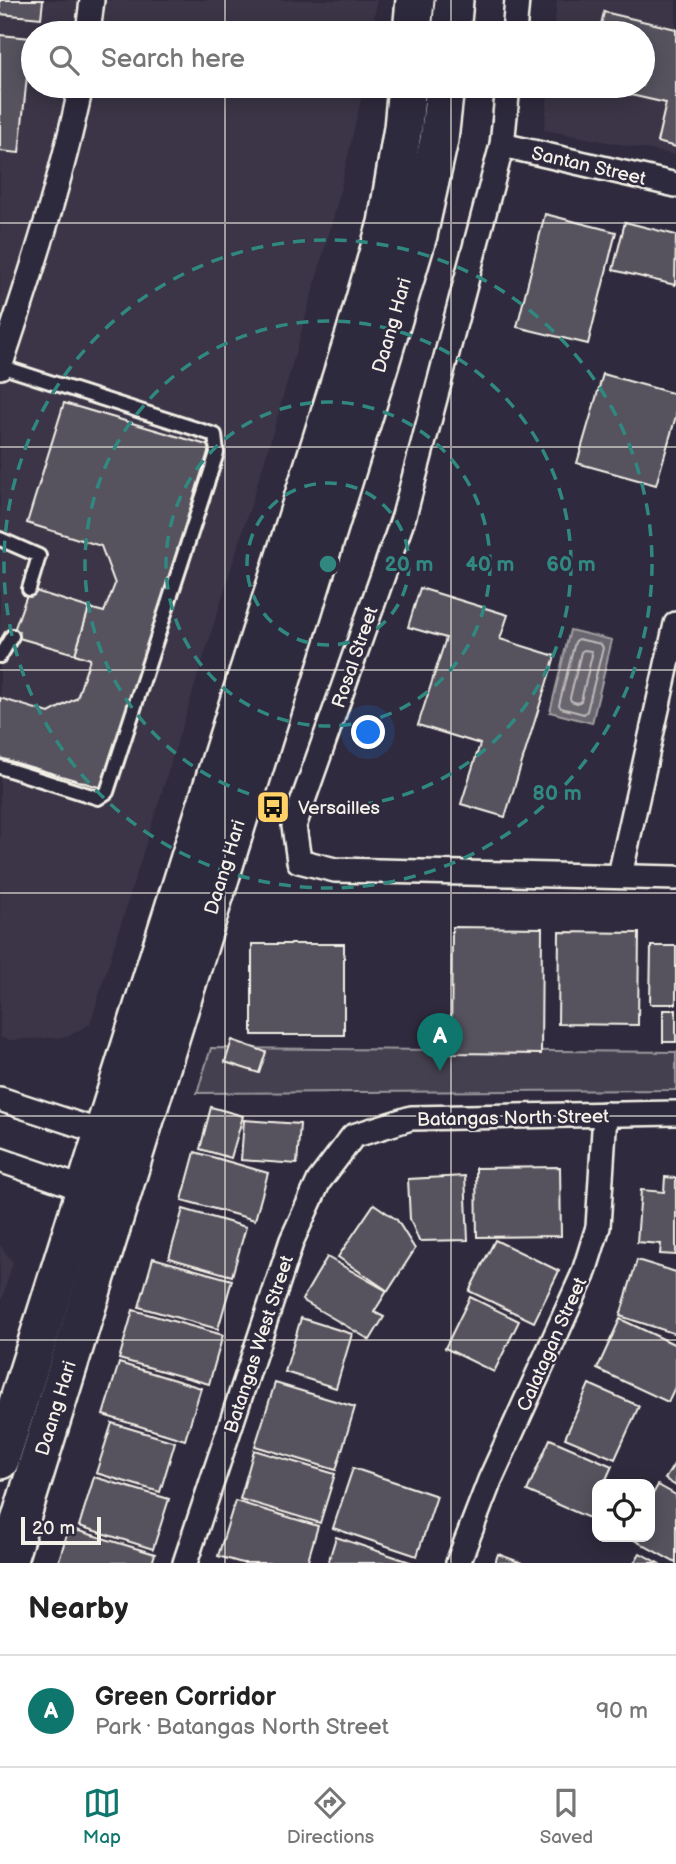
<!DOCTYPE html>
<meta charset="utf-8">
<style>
:root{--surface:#fff;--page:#f6f6f6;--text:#222;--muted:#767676;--line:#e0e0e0;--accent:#0f766e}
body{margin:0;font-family:"Balsamiq Sans",sans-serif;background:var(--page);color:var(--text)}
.controls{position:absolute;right:21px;bottom:21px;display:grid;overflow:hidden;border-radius:14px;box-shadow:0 4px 18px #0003}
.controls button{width:63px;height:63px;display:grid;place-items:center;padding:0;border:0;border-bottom:2px solid var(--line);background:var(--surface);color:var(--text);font:35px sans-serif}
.scale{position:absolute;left:21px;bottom:18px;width:80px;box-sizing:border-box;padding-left:7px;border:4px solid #f4f1e8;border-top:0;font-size:19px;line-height:24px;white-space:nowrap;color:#f4f1e8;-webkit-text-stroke:5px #2f2a3d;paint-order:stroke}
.you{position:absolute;left:369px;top:733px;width:24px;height:24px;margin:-18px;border:5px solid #fff;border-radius:50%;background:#1a73e8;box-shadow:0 0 0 10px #1a73e833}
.badge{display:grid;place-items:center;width:46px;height:46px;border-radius:50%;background:var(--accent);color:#fff;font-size:23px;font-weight:700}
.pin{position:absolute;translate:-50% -58px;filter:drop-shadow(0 2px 4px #0008)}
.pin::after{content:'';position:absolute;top:37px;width:24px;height:21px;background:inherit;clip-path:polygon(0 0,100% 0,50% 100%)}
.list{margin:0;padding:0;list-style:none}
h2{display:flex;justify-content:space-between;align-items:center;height:91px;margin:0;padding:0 28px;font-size:30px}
h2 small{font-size:23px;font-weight:400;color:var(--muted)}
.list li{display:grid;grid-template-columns:46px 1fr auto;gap:21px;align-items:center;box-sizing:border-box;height:112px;padding:0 28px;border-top:2px solid var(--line)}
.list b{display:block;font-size:26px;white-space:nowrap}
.list p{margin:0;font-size:23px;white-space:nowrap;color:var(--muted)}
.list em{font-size:23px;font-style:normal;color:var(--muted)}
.icon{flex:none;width:38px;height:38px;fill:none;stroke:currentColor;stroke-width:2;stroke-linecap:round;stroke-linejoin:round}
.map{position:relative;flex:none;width:676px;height:1563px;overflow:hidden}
.search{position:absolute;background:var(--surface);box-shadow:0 4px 18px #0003;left:21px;right:21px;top:21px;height:77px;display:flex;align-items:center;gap:18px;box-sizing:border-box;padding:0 24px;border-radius:38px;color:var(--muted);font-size:26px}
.sheet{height:203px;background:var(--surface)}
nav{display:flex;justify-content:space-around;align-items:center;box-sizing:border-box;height:98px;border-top:2px solid var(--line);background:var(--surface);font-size:19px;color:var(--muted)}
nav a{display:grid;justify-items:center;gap:4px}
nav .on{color:var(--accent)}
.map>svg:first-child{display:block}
.built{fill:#3b3647}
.green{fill:#454050;stroke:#9c989c;stroke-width:2}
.water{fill:#6a6670;stroke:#a19ea0;stroke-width:2}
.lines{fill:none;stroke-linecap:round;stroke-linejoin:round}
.shore{stroke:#bdb9b8;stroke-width:2}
.building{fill:#56525f;stroke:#f4f1e8;stroke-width:2}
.service-casing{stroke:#f4f1e8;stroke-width:18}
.minor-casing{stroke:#f4f1e8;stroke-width:28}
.primary-casing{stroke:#f4f1e8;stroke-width:42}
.service{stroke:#2f2a3d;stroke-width:12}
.minor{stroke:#2f2a3d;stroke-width:23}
.primary{stroke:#2f2a3d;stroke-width:37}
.grid{fill:none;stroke:#f4f1e8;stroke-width:2;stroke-opacity:0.55}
.ring{fill:none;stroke:#318880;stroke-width:3.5;stroke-dasharray:12 9}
.labels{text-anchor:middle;stroke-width:5;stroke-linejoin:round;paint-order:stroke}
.street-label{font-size:19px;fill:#f4f1e8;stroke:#2f2a3d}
.poi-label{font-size:19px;fill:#f4f1e8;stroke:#2f2a3d;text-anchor:start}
.centre{fill:#318880;stroke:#2f2a3d;stroke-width:3.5}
.ring-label{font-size:21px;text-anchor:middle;font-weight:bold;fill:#318880;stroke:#2f2a3d;stroke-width:5;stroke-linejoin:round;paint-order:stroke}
</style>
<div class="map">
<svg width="676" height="1563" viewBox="0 0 676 1563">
<rect width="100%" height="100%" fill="#2f2a3d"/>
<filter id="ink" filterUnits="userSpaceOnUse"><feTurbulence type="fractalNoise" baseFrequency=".0143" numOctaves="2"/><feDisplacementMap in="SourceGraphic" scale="14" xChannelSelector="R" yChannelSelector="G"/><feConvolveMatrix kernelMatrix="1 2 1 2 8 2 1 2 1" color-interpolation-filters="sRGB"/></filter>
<g filter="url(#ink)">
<g class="built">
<polygon points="0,0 377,0 372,33 33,33 33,86 364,86 335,212 270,443 90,1024 67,1037 9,1040 0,1037"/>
<polygon points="557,0 676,0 676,155 544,130 549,86 643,86 643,33 554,33"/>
<polygon points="0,1245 13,1262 0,1306"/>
</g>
<polygon class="green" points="211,1048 676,1052 676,1090 197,1093"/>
<polygon class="water" points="570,630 612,640 592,723 550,712"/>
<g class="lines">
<g class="shore">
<polygon points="578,639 601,644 603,648 587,711 584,714 561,708 559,705 575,642"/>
<polygon points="584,650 591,651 592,655 581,701 577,703 571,701 570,698 581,652"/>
</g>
</g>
<g class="building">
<polygon points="0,0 43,0 41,18 0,14"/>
<polygon points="604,12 676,29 676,147 657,142 666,103 613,91 614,86 643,86 643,33 599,33"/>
<polygon points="0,35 31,38 19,153 0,151"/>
<polygon points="545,214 616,232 588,344 517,327"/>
<polygon points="625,222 676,235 675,285 613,270"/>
<polygon points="603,374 676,394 676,416 656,485 577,463"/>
<polygon points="64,403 210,446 102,788 0,758 0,698 49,713 77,698 90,659 75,654 89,608 104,612 115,584 101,546 27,523"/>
<polygon points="420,588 508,615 500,639 555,656 505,817 461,804 480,744 418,725 446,638 408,627"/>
<polygon points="29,589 89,608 75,654 12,636"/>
<polygon points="452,927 542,928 541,1054 451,1053"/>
<polygon points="559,932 639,933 638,1025 558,1024"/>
<rect x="252" y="944" width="92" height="91"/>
<polygon points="651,946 676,946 676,1004 650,1004"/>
<rect x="663" y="1010" width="13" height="32"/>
<polygon points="232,1040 266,1052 259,1073 225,1062"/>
<polygon points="211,1107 243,1116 231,1158 200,1149"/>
<polygon points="244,1120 300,1124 297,1164 241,1160"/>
<polygon points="195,1152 268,1173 255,1220 182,1200"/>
<polygon points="560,1167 561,1236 477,1237 476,1168"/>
<polygon points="465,1176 468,1240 419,1241 410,1219 408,1179"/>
<polygon points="665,1177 676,1178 676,1255 660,1254 661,1244 637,1242 641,1190 664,1192"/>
<polygon points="374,1204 397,1220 415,1249 388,1291 338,1257"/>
<polygon points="183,1209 246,1227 232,1276 169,1258"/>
<polygon points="495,1240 559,1271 534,1322 469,1291"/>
<polygon points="327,1257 387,1291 374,1312 384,1317 370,1340 302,1300"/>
<polygon points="153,1258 232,1280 218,1329 139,1307"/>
<polygon points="637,1260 676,1272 676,1334 620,1316"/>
<polygon points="470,1297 519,1321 494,1372 445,1348"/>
<polygon points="133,1310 223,1335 209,1384 119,1359"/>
<polygon points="301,1318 352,1334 336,1388 285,1372"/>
<polygon points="620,1319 676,1345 676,1385 668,1402 597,1369"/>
<polygon points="119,1363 201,1388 185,1440 103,1415"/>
<polygon points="275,1383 355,1407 336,1470 255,1446"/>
<polygon points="589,1384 639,1406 615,1459 565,1438"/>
<polygon points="112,1423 175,1442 160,1492 96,1473"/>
<polygon points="550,1439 612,1466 604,1484 597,1484 597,1500 589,1518 527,1491"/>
<polygon points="254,1450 335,1474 320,1523 240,1499"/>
<polygon points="676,1461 676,1486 665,1479"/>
<polygon points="353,1468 437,1496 417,1556 333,1528"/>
<polygon points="94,1477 169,1499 153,1549 79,1526"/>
<polygon points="658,1485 676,1495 676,1563 629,1537 650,1537 650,1499"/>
<polygon points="235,1501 318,1526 307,1563 242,1563 218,1556"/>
<polygon points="69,1528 155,1554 152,1563 58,1563"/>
<polygon points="336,1537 413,1563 328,1563"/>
<polygon points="640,1553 658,1563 634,1563"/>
<polygon points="498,1554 522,1563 495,1563"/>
</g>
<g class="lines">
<g class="service-casing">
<g id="service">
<polyline points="0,539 39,556 29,589"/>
<polyline points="0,656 12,636"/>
<polyline points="0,767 98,798 107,792 217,453 215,435 0,366"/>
</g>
</g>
<g class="minor-casing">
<g id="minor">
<polyline points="88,33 92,0"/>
<polyline points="514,33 517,0"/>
<polyline points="508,86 502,145 404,516 294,826 299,861 335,870 676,878"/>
<polyline points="502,145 676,185"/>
<path d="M0 367C31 274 61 182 81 86"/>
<polyline points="620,875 676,624"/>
<polyline points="0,1099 113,1136"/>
<polyline points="0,1160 96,1193"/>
<polyline points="185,1563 292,1240 319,1181 353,1136 411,1118 676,1113"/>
<polyline points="458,1563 490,1480 583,1275 598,1227 605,1114"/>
</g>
</g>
<g class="primary-casing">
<g id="primary">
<polyline points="412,33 415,0"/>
<polyline points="451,33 454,0"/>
<polyline points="0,1460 355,334 387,223 403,128 407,86"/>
<polyline points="7,1563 380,363 418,235 439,140 445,86"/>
</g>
</g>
<use href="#service" class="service"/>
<use href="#minor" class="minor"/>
<use href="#primary" class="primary"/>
</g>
</g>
<path class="grid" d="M225 0V33M451 0V33M225 86V1563M451 86V1563M0 223H676M0 447H676M0 670H676M0 893H676M0 1116H676M0 1340H676"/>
<g class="ring">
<circle cx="328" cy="564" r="81"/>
<circle cx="328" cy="564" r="162"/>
<circle cx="328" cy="564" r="243"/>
<circle cx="328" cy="564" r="324"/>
</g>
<defs>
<g id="bus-square" transform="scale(1.75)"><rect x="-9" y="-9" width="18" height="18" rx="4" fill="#ffd166" stroke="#2f2a3d"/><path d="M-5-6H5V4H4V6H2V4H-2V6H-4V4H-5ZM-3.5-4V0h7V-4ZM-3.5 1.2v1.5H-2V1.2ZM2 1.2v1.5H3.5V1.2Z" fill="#111"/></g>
</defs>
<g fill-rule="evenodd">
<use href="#bus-square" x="273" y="807"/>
</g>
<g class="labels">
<g class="street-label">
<text transform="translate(589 165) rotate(13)" y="7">Santan Street</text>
<text transform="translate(391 325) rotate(-74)" y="7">Daang Hari</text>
<text transform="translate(354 657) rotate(-71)" y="7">Rosal Street</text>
<text transform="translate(224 867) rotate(-73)" y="7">Daang Hari</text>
<text transform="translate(513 1117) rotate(-1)" y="7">Batangas North Street</text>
<text transform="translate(258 1344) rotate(-72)" y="7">Batangas West Street</text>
<text transform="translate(551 1344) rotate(-66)" y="7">Calatagan Street</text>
<text transform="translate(55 1408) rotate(-73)" y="7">Daang Hari</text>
</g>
<g class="poi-label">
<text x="298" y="814">Versailles</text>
</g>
</g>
<circle cx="328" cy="564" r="10" class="centre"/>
<g class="ring-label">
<text x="409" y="571">20 m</text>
<text x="490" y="571">40 m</text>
<text x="571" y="571">60 m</text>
<text x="557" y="800">80 m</text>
</g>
</svg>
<div class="controls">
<button><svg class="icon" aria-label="locate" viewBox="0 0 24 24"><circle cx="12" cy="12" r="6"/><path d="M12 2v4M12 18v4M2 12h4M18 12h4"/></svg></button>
</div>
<div class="scale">20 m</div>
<div class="you"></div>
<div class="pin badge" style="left:440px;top:1071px">A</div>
<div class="search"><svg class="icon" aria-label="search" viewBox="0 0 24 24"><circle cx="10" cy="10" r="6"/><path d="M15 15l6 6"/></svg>Search here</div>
</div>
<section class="sheet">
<h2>Nearby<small></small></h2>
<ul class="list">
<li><span class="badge">A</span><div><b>Green Corridor</b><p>Park · Batangas North Street</p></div><em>90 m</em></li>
</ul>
</section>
<nav>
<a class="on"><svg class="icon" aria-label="map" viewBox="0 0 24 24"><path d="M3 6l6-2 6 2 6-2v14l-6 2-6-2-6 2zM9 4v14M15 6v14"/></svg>Map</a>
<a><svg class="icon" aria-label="directions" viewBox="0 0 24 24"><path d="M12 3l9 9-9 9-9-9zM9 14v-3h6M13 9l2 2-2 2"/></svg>Directions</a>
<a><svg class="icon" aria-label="saved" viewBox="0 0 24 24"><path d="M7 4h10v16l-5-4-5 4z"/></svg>Saved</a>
</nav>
